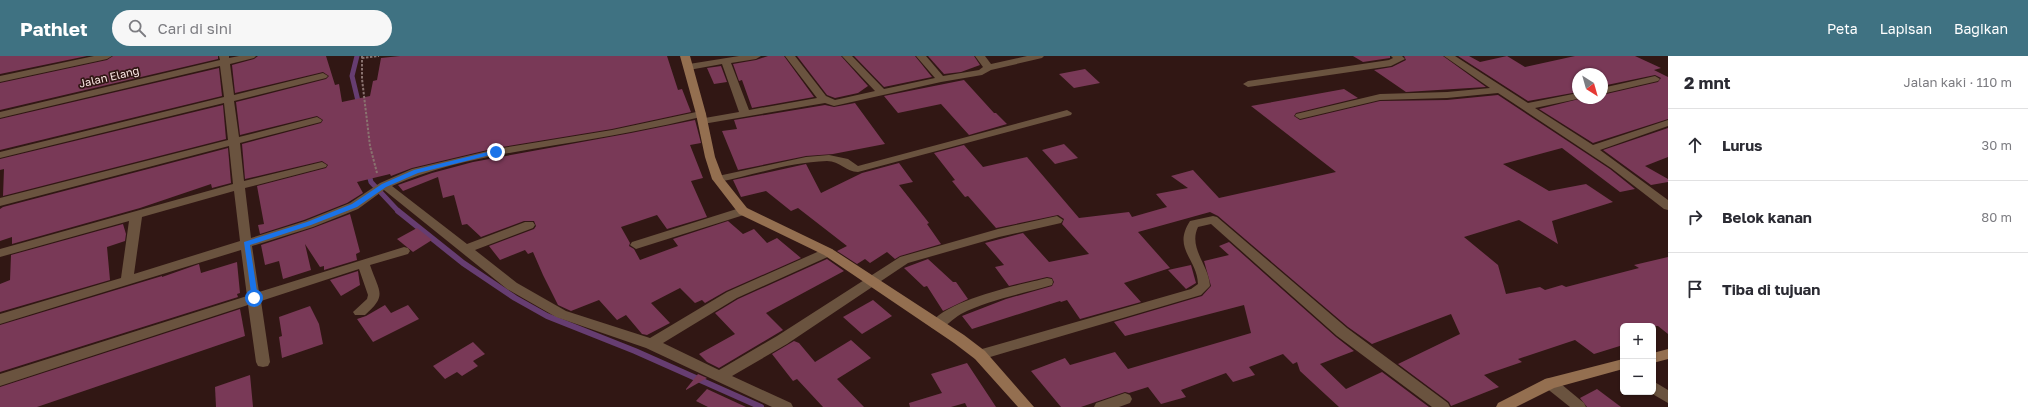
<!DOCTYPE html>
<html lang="id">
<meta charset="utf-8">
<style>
:root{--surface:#fff;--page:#f7f7f7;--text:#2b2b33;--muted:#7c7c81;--line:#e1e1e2;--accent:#3f7282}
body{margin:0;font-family:"Golos Text",sans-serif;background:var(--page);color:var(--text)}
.controls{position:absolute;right:12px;bottom:12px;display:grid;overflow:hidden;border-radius:6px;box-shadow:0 1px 3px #0004}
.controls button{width:36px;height:36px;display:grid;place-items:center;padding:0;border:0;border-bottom:1px solid var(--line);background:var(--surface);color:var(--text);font:20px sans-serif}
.compass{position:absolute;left:1572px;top:12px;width:36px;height:36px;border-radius:50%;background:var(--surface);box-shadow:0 1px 3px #0004;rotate:143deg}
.stop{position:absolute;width:12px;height:12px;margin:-9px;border:3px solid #1a73e8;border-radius:50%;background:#fff}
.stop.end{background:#1a73e8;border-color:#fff;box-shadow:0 1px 4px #0008}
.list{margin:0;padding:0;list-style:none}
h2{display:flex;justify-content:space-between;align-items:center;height:52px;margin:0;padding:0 16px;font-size:17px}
h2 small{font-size:13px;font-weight:400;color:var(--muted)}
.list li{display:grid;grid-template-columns:26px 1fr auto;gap:12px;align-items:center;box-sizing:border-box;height:72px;padding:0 16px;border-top:1px solid var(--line)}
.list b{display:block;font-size:15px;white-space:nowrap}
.list em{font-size:13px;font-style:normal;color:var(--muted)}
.icon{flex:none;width:22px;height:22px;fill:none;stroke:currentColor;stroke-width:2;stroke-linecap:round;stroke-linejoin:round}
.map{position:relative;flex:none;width:1668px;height:351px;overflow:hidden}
header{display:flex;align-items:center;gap:24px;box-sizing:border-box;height:56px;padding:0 20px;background:var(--accent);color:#fff}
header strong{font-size:19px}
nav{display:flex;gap:22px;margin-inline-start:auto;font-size:14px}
.search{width:280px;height:36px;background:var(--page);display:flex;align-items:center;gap:10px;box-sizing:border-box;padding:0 14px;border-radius:22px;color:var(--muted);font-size:15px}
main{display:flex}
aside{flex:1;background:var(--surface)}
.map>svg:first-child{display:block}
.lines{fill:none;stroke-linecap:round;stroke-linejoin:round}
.stream-far1{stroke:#663d71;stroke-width:5}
.stream{stroke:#663d71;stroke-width:6}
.building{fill:#793957}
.path{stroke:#89726f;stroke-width:2;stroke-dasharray:2.5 1.5;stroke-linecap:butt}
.lane{fill:#6a533f;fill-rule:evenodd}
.street{fill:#6a533f;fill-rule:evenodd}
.secondary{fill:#946f50;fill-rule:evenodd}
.route{fill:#1a73e8}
.labels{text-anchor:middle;stroke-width:3.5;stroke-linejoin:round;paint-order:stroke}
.street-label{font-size:11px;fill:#fbe8e5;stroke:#311714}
</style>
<header>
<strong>Pathlet</strong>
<div class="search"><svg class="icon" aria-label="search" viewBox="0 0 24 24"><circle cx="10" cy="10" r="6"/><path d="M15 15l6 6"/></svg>Cari di sini</div>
<nav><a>Peta</a><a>Lapisan</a><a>Bagikan</a></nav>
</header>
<main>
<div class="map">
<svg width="1668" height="351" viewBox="0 0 1668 351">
<rect width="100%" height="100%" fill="#311714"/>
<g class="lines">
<g class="stream-far1">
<polyline points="357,0 352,20 359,49"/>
<polyline points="368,115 371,126 399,156"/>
</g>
<polyline class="stream" points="398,155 463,207 515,242 547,260 635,295 761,351"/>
</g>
<g class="building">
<polygon points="0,0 87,0 0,18"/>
<polygon points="113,0 218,0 218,3 0,54 0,27 107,4"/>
<polygon points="258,0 326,0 335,29 339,28 342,46 370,40 373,25 377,24 381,2 400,0 667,0 678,34 682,33 691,56 612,73 496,92 412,112 391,120 390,118 357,126 363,137 347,147 304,164 260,178 258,169 264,168 257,130 326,112 328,109 322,105 245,123 242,88 321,67 323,64 317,60 240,79 236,46 326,23 329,20 323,16 235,37 232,9 254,3"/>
<polygon points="768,0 784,0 814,41 752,52 742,24 739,25 733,8 756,4"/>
<polygon points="797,0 841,0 868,30 858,37 835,42 827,39"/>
<polygon points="854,0 915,0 932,21 884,31"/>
<polygon points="928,0 974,0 980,9 961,16 944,18"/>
<polygon points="1353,0 1390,0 1390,2 1363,6"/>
<polygon points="1404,0 1443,0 1486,31 1406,36 1374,14 1392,11 1406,4"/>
<polygon points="1458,0 1469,0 1480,6 1507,0 1525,11 1575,0 1635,0 1661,12 1654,14 1668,21 1668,63 1593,87 1539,53 1583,42 1602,42 1602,39 1658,26 1661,22 1655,19 1602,30 1602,18 1578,18 1578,36 1528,45"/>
<polygon points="721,10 727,26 714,28 707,12"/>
<polygon points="219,12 222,40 0,94 0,63"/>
<polygon points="1085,13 1100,27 1074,32 1059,18"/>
<polygon points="964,24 994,57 996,57 1007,68 969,79 941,48 898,57 884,40"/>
<polygon points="1344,33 1358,42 1296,57 1294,60 1300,64 1380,45 1447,44 1498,39 1610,113 1635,133 1620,136 1562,92 1503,108 1549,135 1586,128 1613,146 1552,165 1558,188 1519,164 1464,181 1498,209 1506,238 1540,231 1545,234 1562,229 1566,231 1639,212 1634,209 1668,201 1668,278 1658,270 1623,270 1623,289 1594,298 1575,284 1518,303 1522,306 1484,319 1499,331 1451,350 1449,346 1398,308 1460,278 1451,258 1372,288 1348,271 1218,160 1210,156 1138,176 1170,212 1124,227 1141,246 1080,263 1067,244 1061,246 1060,245 972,273 962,260 1006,243 1052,230 1054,226 1052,222 1047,221 1009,230 995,211 1004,209 985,187 1023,177 1049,206 1089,198 1062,168 1064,163 1058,159 996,172 968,140 965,141 952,125 955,124 934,97 964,89 983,111 1027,101 1079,162 1129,156 1132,161 1167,151 1156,138 1188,132 1171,120 1193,114 1219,142 1336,116 1251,50"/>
<polygon points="855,47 885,88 833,98 806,100 738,114 722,75 737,73 734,64 825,49 834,51"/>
<polygon points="223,49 226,83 3,140 4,113 0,114 0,103"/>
<polygon points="695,64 701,87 690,89 703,122 691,125 707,161 667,173 657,159 621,171 630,187 629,190 634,193 640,204 678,190 673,183 728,165 743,178 754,173 767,187 777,182 801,202 726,235 705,247 702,244 695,247 680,232 651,247 670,267 647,279 642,278 626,259 617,264 599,244 571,255 558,249 543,219 533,196 528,198 525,194 500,204 489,190 534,173 536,170 534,165 524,165 481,181 467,168 462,169 454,139 443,142 438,121 403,135 398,129 432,117 473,106 631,77"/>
<polygon points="1668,72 1668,101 1645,110 1668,123 1668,126 1651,129 1603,94"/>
<polygon points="1064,88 1078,102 1055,108 1042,94"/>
<polygon points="228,92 231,127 212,132 211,128 140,152 12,188 12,181 0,185 0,153 3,151"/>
<polygon points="899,107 913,126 899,129 929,167 927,168 941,188 900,200 895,203 887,196 870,207 865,203 857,208 837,195 847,190 798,152 791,155 766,135 741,141 733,124 806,108 821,137 862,117"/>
<polygon points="350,158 360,196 356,198 357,204 324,214 324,210 320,211 305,188 311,214 283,223 279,205 265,209 261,189 313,172"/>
<polygon points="123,168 126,178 125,185 107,191 110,224 0,256 0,228 10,224 11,199"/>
<polygon points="417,172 432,184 413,196 397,183"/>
<polygon points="1229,186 1336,281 1354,295 1320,308 1346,333 1382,316 1429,351 1339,351 1300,315 1297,306 1293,308 1283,298 1249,311 1255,319 1233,326 1226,317 1181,334 1186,341 1161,348 1148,331 1129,337 1125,336 1081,351 1061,351 1031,315 1065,302 1070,309 1115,296 1128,313 1251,277 1244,249 1125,280 1114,266 1202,240 1211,230 1204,205 1229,199 1219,190"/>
<polygon points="827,203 844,215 766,257 783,274 719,312 707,306 699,298 735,278 715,257 738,243"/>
<polygon points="928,203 953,226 956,226 968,243 943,255 927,230 924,231 904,212"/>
<polygon points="237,206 240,237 237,238 238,241 0,316 0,269 162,220 162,221 199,208 201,217"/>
<polygon points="1191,209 1196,227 1186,233 1168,214"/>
<polygon points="358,215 360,229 341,240 330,224"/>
<polygon points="873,244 892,260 862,278 843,261"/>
<polygon points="385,249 391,257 408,249 419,263 373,286 357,263 366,260"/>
<polygon points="310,250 319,268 323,288 282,302 279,281 282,280 279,261"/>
<polygon points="240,253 245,280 37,351 0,351 0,331"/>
<polygon points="851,284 871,302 837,323 864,351 823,351 797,323 793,325 772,298 794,285 799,287 815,306"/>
<polygon points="473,286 485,298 473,305 478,310 462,320 457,316 445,323 433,310"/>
<polygon points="967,307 996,351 967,351 965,347 951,351 910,351 909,347 942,337 931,318"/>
<polygon points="698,318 707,322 686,334 686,333"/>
<polygon points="250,319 253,351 216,351 215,331"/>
<polygon points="707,333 746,351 708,351 696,345"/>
<polygon points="1597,333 1621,351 1587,351 1580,342"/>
</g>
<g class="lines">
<g class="path">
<polyline points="362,0 362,23 370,90 377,117"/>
<polyline points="362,2 379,0"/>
</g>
<polygon class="lane" points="1550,322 1555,323 1584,347 1586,351 1570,351 1545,331 1543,327 1545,323"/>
<g class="street">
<polygon points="94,0 112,0 107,3 0,26 0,20"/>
<path d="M219 0H229V2L239 0H256L254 2 230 8 234 39 323 17 328 20 326 22 234 45 239 81 317 61 322 64 321 66 240 87 244 125 322 106 327 109 326 111 245 132 251 182 305 165 350 147 380 127 412 113 496 93 612 74 701 55 705 56 706 58 705 60C656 72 606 81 556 89 501 98 444 107 392 130L467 188 525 166H533L535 169 533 172 475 194 517 227 566 255 650 282 727 236 824 193H832L834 196 832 199 737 242 663 287 719 314 777 280 900 201 998 173 1057 160 1063 164 1061 167 999 181 908 207 787 288 732 320 791 347 793 351H772L646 292 556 261 507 233 384 134 358 153 313 171 252 190 259 236 404 191 408 192 410 195 408 198 370 209C379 236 388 239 365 259H355L353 256 367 243 368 239 359 213 261 245 270 306 268 310 263 311 258 310 256 306 248 249 0 330V318L247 240 241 194 0 268V258L121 222 129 165 0 201V193L233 128 229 90 0 150V142L228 84 224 47 0 102V96L224 41 220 10 0 62V56L220 4ZM234 135 240 185 134 218 142 161Z"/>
<polygon points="739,0 761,0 756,3 731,7 749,54 817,42 785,0 795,0 826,40 835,44 875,35 842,0 852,0 884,33 935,22 916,0 926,0 943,20 979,14 983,11 975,0 985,0 991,8 1027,0 1044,0 1042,2 991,14 982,19 941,26 834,50 825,47 703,68 699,67 698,65 699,63 739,56 722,8 689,14 684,11 689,8"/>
<polygon points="1391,0 1402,0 1405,3 1391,10 1248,31 1243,28 1248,25 1389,4 1393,2"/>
<polygon points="1444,0 1455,0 1528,47 1578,37 1578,42 1582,42 1535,52 1593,89 1668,64 1668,70 1600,94 1668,144 1668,154 1664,153 1611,112 1498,37 1447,42 1380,44 1300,63 1295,60 1296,58 1380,38 1447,36 1490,32"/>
<polygon points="1655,20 1660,23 1658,25 1602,38 1602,32"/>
<path d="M1067 54 1072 57 1071 59 858 116C846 116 840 105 827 105 791 106 753 119 718 126L712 123 718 120 806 101 829 99 848 103 858 110Z"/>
<polygon points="743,151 747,152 749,155 747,158 636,193 630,189 632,186"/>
<path d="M1213 160 1217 161 1347 272 1448 347 1450 351H1432L1337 280 1211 168 1198 171C1188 192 1209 209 1210 230L1201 239 980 304 975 303 973 299 975 295 1191 233 1198 228C1197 202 1172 193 1190 165Z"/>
<path d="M1047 222 1052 223 1053 226 1052 229C1022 238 988 244 961 258 951 263 944 276 932 272L930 269C944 244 1019 229 1047 222Z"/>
<polygon points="1653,325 1668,334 1668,347 1649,336 1653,336"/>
<polygon points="1125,337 1130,339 1132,343 1130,347 1119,351 1094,351 1096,347"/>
</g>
<g class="secondary">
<polygon points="680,0 690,0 706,58 715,101 723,122 747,152 832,193 964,279 985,295 1034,351 1018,351 975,303 954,287 824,199 739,158 712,123 705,101 696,58"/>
<polygon points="1668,293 1668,303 1653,307 1653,297"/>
<polygon points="1623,303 1623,313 1554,332 1516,351 1496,351 1498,347 1545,323"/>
</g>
</g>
<polygon class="route" points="496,94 498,97 418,117 386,131 357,151 311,169 250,189 258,242 252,244 244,186 307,166 352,148 382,128 414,114"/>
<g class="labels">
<g class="street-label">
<text transform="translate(109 21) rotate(-13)" y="4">Jalan Elang</text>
</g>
</g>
</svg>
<div class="controls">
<button>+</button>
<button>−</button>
</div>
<svg class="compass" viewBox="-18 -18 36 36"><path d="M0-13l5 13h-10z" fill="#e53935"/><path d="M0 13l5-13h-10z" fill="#7c7c81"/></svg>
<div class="stop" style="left:254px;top:242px"></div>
<div class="stop end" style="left:496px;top:96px"></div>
</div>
<aside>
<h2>2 mnt<small>Jalan kaki · 110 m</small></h2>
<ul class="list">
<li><svg class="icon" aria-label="ahead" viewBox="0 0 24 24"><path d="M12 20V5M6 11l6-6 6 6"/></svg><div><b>Lurus</b></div><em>30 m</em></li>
<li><svg class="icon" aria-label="right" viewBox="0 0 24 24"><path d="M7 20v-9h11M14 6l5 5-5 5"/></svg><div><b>Belok kanan</b></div><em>80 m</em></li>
<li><svg class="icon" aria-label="arrive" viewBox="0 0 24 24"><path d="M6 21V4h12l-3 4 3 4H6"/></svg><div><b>Tiba di tujuan</b></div></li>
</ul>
</aside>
</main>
